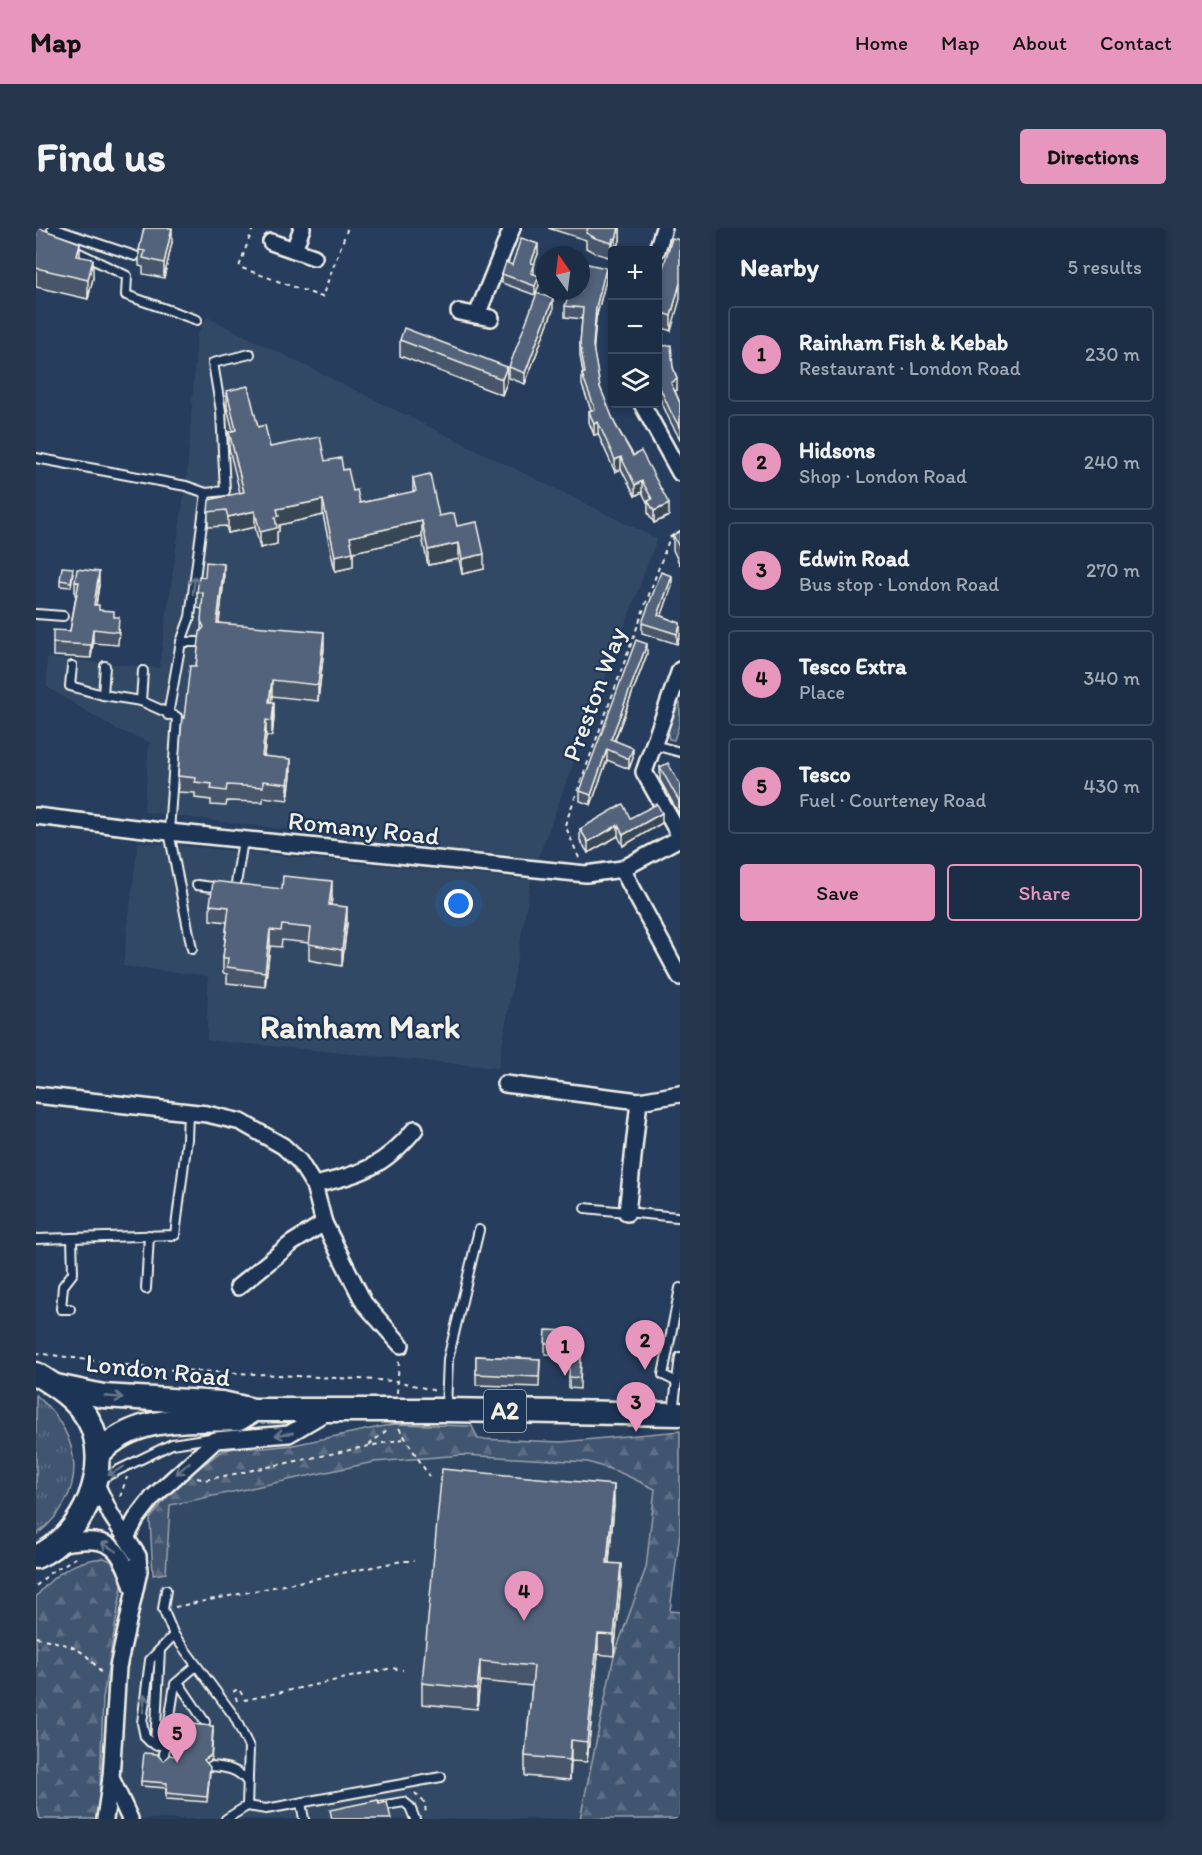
<!DOCTYPE html>
<meta charset="utf-8">
<style>
:root{--surface:#1c2e46;--page:#25364d;--text:#f1f3f6;--muted:#a0a8b3;--line:#3a4a5f;--accent:#e797bd}
body{margin:0;font-family:Itim,sans-serif;background:var(--page);color:var(--text)}
.controls{position:absolute;right:18px;top:18px;display:grid;overflow:hidden;border-radius:6px;box-shadow:0 3px 9px #0003}
.controls button{width:54px;height:54px;display:grid;place-items:center;padding:0;border:0;border-bottom:2px solid var(--line);background:var(--surface);color:var(--text);font:30px sans-serif}
.compass{position:absolute;left:500px;top:18px;width:54px;height:54px;border-radius:50%;background:var(--surface);box-shadow:0 3px 9px #0003;rotate:346deg}
.you{position:absolute;left:423px;top:676px;width:21px;height:21px;margin:-15px;border:4px solid #fff;border-radius:50%;background:#1a73e8;box-shadow:0 0 0 9px #1a73e833}
.badge{display:grid;place-items:center;width:39px;height:39px;border-radius:50%;background:var(--accent);color:#111;font-size:20px;font-weight:700}
.pin{position:absolute;translate:-50% -50px;filter:drop-shadow(0 2px 3px #0008)}
.pin::after{content:'';position:absolute;top:32px;width:21px;height:18px;background:inherit;clip-path:polygon(0 0,100% 0,50% 100%)}
.list{margin:0;padding:0;list-style:none}
h2{display:flex;justify-content:space-between;align-items:center;height:78px;margin:0;padding:0 24px;font-size:26px}
h2 small{font-size:20px;font-weight:400;color:var(--muted)}
.list li{display:grid;grid-template-columns:39px 1fr auto;gap:18px;align-items:center;box-sizing:border-box;height:96px;margin:0 12px 12px;padding:0 12px;border:2px solid var(--line);border-radius:6px}
.list b{display:block;font-size:22px;white-space:nowrap}
.list p{margin:0;font-size:20px;white-space:nowrap;color:var(--muted)}
.list em{font-size:20px;font-style:normal;color:var(--muted)}
.actions{display:flex;gap:12px;padding:18px 24px}
.actions a{flex:1;padding:14px 0;border:2px solid var(--accent);border-radius:6px;text-align:center;font-size:21px;color:var(--accent)}
.actions .main{background:var(--accent);color:#111}
.icon{flex:none;width:33px;height:33px;fill:none;stroke:currentColor;stroke-width:2;stroke-linecap:round;stroke-linejoin:round}
.map{position:relative;flex:none;width:644px;height:1591px;overflow:hidden;border-radius:6px}
header{display:flex;align-items:center;gap:36px;box-sizing:border-box;height:84px;padding:0 30px;background:var(--accent);color:#111}
header strong{font-size:28px}
nav{display:flex;gap:33px;margin-inline-start:auto;font-size:21px}
.intro{display:flex;align-items:center;justify-content:space-between;box-sizing:border-box;height:144px;padding:0 36px}
h1{margin:0;font-size:42px}
.button{padding:15px 27px;border-radius:6px;background:var(--accent);color:#111;font-size:21px;font-weight:700}
main{display:flex;gap:36px;padding:0 36px}
aside{flex:1;background:var(--surface);border-radius:6px;box-shadow:0 3px 9px #0003}
.map>svg:first-child{display:block}
.built{fill:#334966}
.grass{fill:url(#grass-tufts);stroke:#9aa2ac;stroke-width:1.5}
.forest{fill:url(#forest-firs);stroke:#9aa2ac;stroke-width:1.5}
.lines{fill:none;stroke-linecap:round;stroke-linejoin:round}
.service-casing{stroke:#f4f1e8;stroke-width:12}
.minor-casing{stroke:#f4f1e8;stroke-width:20}
.primary-casing{stroke:#f4f1e8;stroke-width:27}
.path{stroke:#f4f1e8;stroke-width:2;stroke-dasharray:4.5 4.5;stroke-linecap:butt}
.service{stroke:#1d3557;stroke-width:8}
.minor{stroke:#1d3557;stroke-width:15}
.primary{stroke:#1d3557;stroke-width:22}
.wall{fill:#47566a;stroke:#f4f1e8;stroke-width:1.5}
.shaded-wall{fill:#394656;stroke:#f4f1e8;stroke-width:1.5}
.building{fill:#52647b;stroke:#f4f1e8;stroke-width:1.5}
.oneway{stroke:#68778a}
.labels{text-anchor:middle;stroke-width:4.5;stroke-linejoin:round;paint-order:stroke}
.shield{fill:#1d3557;stroke:#b4b9bc;stroke-width:1.5}
.shield-label{font-size:24px;font-weight:bold;fill:#f4f1e8}
.street-label{font-size:26px;fill:#f4f1e8;stroke:#1d3557}
.district-label{font-size:32px;font-weight:bold;fill:#f4f1e8;stroke:#1d3557}
</style>
<header>
<strong>Map</strong>
<nav><a>Home</a><a>Map</a><a>About</a><a>Contact</a></nav>
</header>
<div class="intro"><h1>Find us</h1><a class="button">Directions</a></div>
<main>
<div class="map">
<svg width="644" height="1591" viewBox="0 0 644 1591">
<defs>
<pattern id="grass-tufts" width="24" height="20" patternUnits="userSpaceOnUse" patternTransform="scale(1.5)"><rect width="24" height="20" fill="#40546f"/><path d="M3 7l-1-3M5 7V3M7 7l1-3M15 17l-1-3M17 17v-4M19 17l1-3" fill="none" stroke="#5c6d84"/></pattern>
<pattern id="forest-firs" width="22" height="20" patternUnits="userSpaceOnUse" patternTransform="scale(1.5)"><rect width="22" height="20" fill="#40546f"/><path d="M5 1l3.5 6h-7zM16 11l3.5 6h-7z" fill="#5c6d84"/></pattern>
</defs>
<rect width="100%" height="100%" fill="#263d5d"/>
<filter id="ink" filterUnits="userSpaceOnUse"><feTurbulence type="fractalNoise" baseFrequency=".0167" numOctaves="2"/><feDisplacementMap in="SourceGraphic" scale="12" xChannelSelector="R" yChannelSelector="G"/><feConvolveMatrix kernelMatrix="1 2 1 2 8 2 1 2 1" color-interpolation-filters="sRGB"/></filter>
<g filter="url(#ink)">
<g class="built">
<polygon points="171,89 621,311 501,633 108,584 113,514 80,501 11,459 11,430 123,440 151,247 161,107"/>
<polygon points="102,614 495,652 462,840 171,812 172,748 87,738"/>
<polygon points="426,1227 549,1233 583,1244 619,1261 610,1340 580,1423 544,1591 63,1591 64,1516 87,1352 128,1345 131,1331 134,1277 338,1234"/>
</g>
<g class="grass">
<polygon points="641,474 644,475 644,494 638,512 633,511 630,500"/>
<path d="M0 1167C48 1208 53 1267 0 1307Z"/>
</g>
<g class="forest">
<polygon points="358,1196 436,1198 442,1211 526,1214 644,1203 644,1304 634,1383 644,1384 644,1591 544,1591 578,1428 610,1340 619,1261 583,1244 552,1234 426,1227 338,1234 134,1277 130,1345 117,1347 114,1291 140,1257 186,1223 202,1219 228,1220 257,1217"/>
<path d="M68 1330 75 1333 87 1352 67 1470 63 1591H4L0 1574V1369C17 1346 40 1332 68 1330Z"/>
</g>
<g class="lines">
<g class="service-casing">
<g id="service">
<polyline points="16,0 99,28"/>
<polyline points="35,21 91,48 90,67 161,92"/>
<polyline points="0,230 150,258 170,265 189,263 185,183 177,135 214,126"/>
<polyline points="0,386 27,388"/>
<polyline points="145,414 154,389 170,265"/>
<polyline points="36,438 34,458 67,467 105,473 141,489 133,604 156,721"/>
<polyline points="67,467 69,438"/>
<polyline points="105,473 107,443"/>
<polyline points="132,487 145,414 162,414"/>
<polyline points="618,517 644,524"/>
<polyline points="161,657 184,660"/>
<polyline points="199,662 207,612"/>
<polyline points="549,980 641,989"/>
<polyline points="0,1011 139,1007 151,911 152,884"/>
<polyline points="110,1061 113,1007"/>
<polyline points="34,1081 25,1081 27,1058 37,1045 36,1010"/>
<polyline points="641,1154 627,1147 644,1060"/>
<polyline points="410,1180 412,1131 443,1002"/>
<polyline points="637,1184 644,1129"/>
<polyline points="64,1251 136,1216 181,1209"/>
<polyline points="130,1362 127,1381 138,1407 198,1488 213,1519 211,1578 190,1591"/>
<polyline points="142,1454 169,1494"/>
<polyline points="119,1517 124,1422"/>
<polyline points="130,1519 114,1514 109,1509 106,1495 114,1432 138,1407"/>
<polyline points="127,1532 139,1456 160,1438"/>
<path d="M174 1538C190 1539 203 1541 212 1555"/>
<polyline points="265,1575 268,1591"/>
<polyline points="211,1578 230,1581 405,1549"/>
<polyline points="344,1578 368,1574 374,1579 379,1591"/>
</g>
</g>
<g class="minor-casing">
<g id="minor">
<polyline points="235,14 278,29"/>
<polyline points="258,22 266,0"/>
<polyline points="621,22 628,0"/>
<polyline points="423,84 455,90"/>
<polyline points="441,87 476,0"/>
<polyline points="606,176 644,245"/>
<polyline points="644,442 608,544 644,608"/>
<polyline points="0,588 133,604 550,646 586,641 644,610"/>
<polyline points="586,641 644,749"/>
<polyline points="469,856 603,873 644,866"/>
<polyline points="0,867 171,886 205,894 247,918 263,933 278,957 288,995 328,1075 365,1117"/>
<path d="M278 957C324 947 349 938 379 901"/>
<polyline points="591,985 603,873"/>
<polyline points="202,1059 256,1015 288,995"/>
<polyline points="59,1254 75,1287 102,1328 103,1343 82,1439 75,1550 69,1591"/>
<polyline points="91,1308 100,1291 117,1269 180,1212 253,1206 292,1183"/>
<path d="M21 1316C70 1308 83 1312 97 1360"/>
<polyline points="75,1550 94,1591"/>
</g>
</g>
<g class="primary-casing">
<g id="primary">
<path d="M0 1146C20 1158 40 1171 52 1191 78 1238 48 1308 0 1329"/>
<polyline points="20,1158 67,1168 186,1175 217,1182 410,1182 644,1186"/>
<path d="M63 1226C99 1186 154 1193 203 1191L216 1183"/>
</g>
</g>
<g class="path">
<polyline points="217,0 203,39 286,69 311,2 306,0"/>
<polyline points="543,630 529,597 634,309 644,303"/>
<polyline points="0,1125 121,1141 361,1153 400,1163"/>
<polyline points="120,1152 121,1141"/>
<polyline points="361,1165 363,1132"/>
<polyline points="363,1200 393,1248"/>
<polyline points="333,1217 352,1201"/>
<polyline points="161,1250 169,1252 367,1211"/>
<polyline points="84,1269 91,1249"/>
<polyline points="0,1358 15,1344 41,1329"/>
<polyline points="139,1379 366,1333 378,1333"/>
<path d="M0 1409C34 1418 47 1417 67 1448"/>
<polyline points="201,1473 198,1463 203,1461 209,1472 356,1440 367,1442"/>
<polyline points="143,1494 156,1494"/>
<polyline points="379,1565 389,1575 390,1588"/>
<polyline points="0,1588 1,1591"/>
</g>
<use href="#service" class="service"/>
<use href="#minor" class="minor"/>
<use href="#primary" class="primary"/>
</g>
<g class="wall">
<polygon points="0,0 44,28 57,50 52,71 0,59"/>
<polygon points="512,0 584,0 584,12 581,22 576,22 576,30 559,25 550,20 550,12"/>
<polygon points="644,12 635,103 621,98 621,60"/>
<polygon points="136,14 128,50 107,46 107,39 103,38 103,22"/>
<polygon points="502,26 498,36 498,46 503,57 499,67 466,55 466,46 476,37"/>
<polygon points="570,52 560,90 557,122 564,159 579,196 633,288 618,295 612,285 612,276 606,264 599,268 585,241 579,244 562,206 558,207 553,194 553,183 555,182 546,157 546,146 547,145 544,128 544,116 546,91 529,89 529,78"/>
<polygon points="517,82 489,156 473,150 473,139"/>
<polygon points="621,105 637,139 641,162 639,163 644,175 644,211 634,193 621,164"/>
<polygon points="364,112 471,139 471,154 466,167 364,128"/>
<polygon points="191,163 222,199 234,219 289,233 307,242 317,263 324,275 377,264 377,250 403,288 421,298 448,341 426,346 423,331 392,337 386,309 317,324 317,339 299,343 287,287 243,297 243,303 241,304 241,316 224,320 219,299 192,305 190,298 172,299 172,284 204,265 193,220 193,204 197,203 191,179"/>
<polygon points="644,303 644,337 637,322 637,307"/>
<polygon points="37,346 35,359 24,358 24,352"/>
<polygon points="188,351 183,395 288,420 282,473 236,468 235,474 238,490 236,508 230,508 228,528 255,547 252,572 227,569 227,574 191,573 190,578 175,577 175,572 159,570 159,565 142,564 142,548 148,490 160,438 165,402 166,381 161,380 161,364"/>
<polygon points="39,354 63,357 60,377 63,382 78,389 83,403 82,417 57,415 55,430 17,428 17,415 34,403 40,368 39,367"/>
<polygon points="636,358 625,388 644,395 641,416 606,405 606,395"/>
<polygon points="611,426 579,512 597,530 593,541 571,532 555,577 544,573 544,563"/>
<polygon points="624,539 644,557 643,586 624,552"/>
<polygon points="594,590 626,595 587,618 582,608 552,625 544,612 544,601"/>
<polygon points="296,669 295,677 311,695 306,738 273,732 273,715 246,712 245,719 234,718 229,759 191,755 191,746 187,745 187,730 191,694 174,692 174,677"/>
<polygon points="534,1103 533,1127 509,1126 509,1115"/>
<polygon points="545,1127 544,1161 533,1160 533,1149"/>
<polygon points="440,1128 504,1131 503,1159 440,1157"/>
<polygon points="578,1277 573,1335 585,1356 578,1428 562,1426 551,1534 535,1533 534,1552 489,1548 489,1528 496,1458 444,1453 441,1481 386,1476 386,1455"/>
<polygon points="177,1504 175,1532 171,1535 174,1544 171,1574 130,1571 130,1560 105,1558 105,1553 127,1533 139,1528"/>
</g>
<g class="shaded-wall">
<polygon points="136,0 136,14 128,50 128,35"/>
<polygon points="583,0 584,0 584,12 581,22 580,22 580,11"/>
<polygon points="577,10 577,22 576,30 576,15"/>
<polygon points="44,15 44,34 41,28"/>
<polygon points="502,16 502,26 495,44 495,35"/>
<polygon points="57,31 57,50 52,71 52,52"/>
<polygon points="570,40 570,52 560,90 557,129 557,118 560,79"/>
<polygon points="503,48 503,57 499,67 499,58"/>
<polygon points="644,55 644,71 635,103 635,88"/>
<polygon points="517,71 517,82 489,156 489,145"/>
<polygon points="471,139 471,154 466,167 466,151"/>
<polygon points="641,151 641,162 635,165 635,155"/>
<polygon points="562,194 562,206 558,207 558,196"/>
<polygon points="585,229 585,241 579,244 579,232"/>
<polygon points="606,253 606,264 599,268 599,257"/>
<polygon points="287,272 287,287 243,297 243,303 241,304 241,316 224,320 224,304 239,289 241,281"/>
<polygon points="633,276 633,288 618,295 618,283"/>
<polygon points="219,283 219,299 192,305 192,289"/>
<polygon points="386,293 386,309 317,324 317,339 299,343 299,328 314,309"/>
<polygon points="423,315 423,331 392,337 392,322"/>
<polygon points="448,326 448,341 426,346 426,331"/>
<polygon points="188,336 188,351 181,410 181,395"/>
<polygon points="63,344 63,357 58,390 58,377"/>
<polygon points="636,348 636,358 622,398 622,387"/>
<polygon points="644,398 644,408 641,416 641,406"/>
<polygon points="57,401 57,415 55,430 55,417"/>
<polygon points="288,404 288,420 282,473 282,457"/>
<polygon points="611,416 611,426 575,521 575,511"/>
<polygon points="236,452 236,468 233,489 233,474"/>
<polygon points="238,474 238,490 236,508 236,493"/>
<polygon points="230,492 230,508 226,543 226,528"/>
<polygon points="597,520 597,530 593,541 593,531"/>
<polygon points="571,521 571,532 555,577 555,567"/>
<polygon points="255,531 255,547 252,572 252,556"/>
<polygon points="644,572 644,585 643,586 643,573"/>
<polygon points="626,585 626,595 587,618 587,607"/>
<polygon points="582,597 582,608 552,625 552,614"/>
<polygon points="296,653 296,669 293,693 293,677"/>
<polygon points="311,679 311,695 306,738 306,722"/>
<polygon points="234,702 234,718 229,759 229,744"/>
<polygon points="578,1257 578,1277 571,1355 571,1335"/>
<polygon points="585,1336 585,1356 578,1428 578,1407"/>
<polygon points="562,1406 562,1426 551,1534 551,1514"/>
<polygon points="444,1433 444,1453 441,1481 441,1461"/>
<polygon points="177,1498 175,1532 168,1537 168,1532"/>
<polygon points="535,1512 535,1533 534,1552 534,1532"/>
</g>
<g class="building">
<polygon points="0,0 3,0 44,15 41,28 57,31 52,52 0,40"/>
<polygon points="108,0 136,0 128,35 107,30 109,23 103,22"/>
<polygon points="552,0 583,0 580,11 577,10 576,15 559,10 550,5"/>
<polygon points="485,10 502,16 495,35 499,36 495,45 503,48 499,58 466,46 470,34 476,37"/>
<polygon points="636,10 644,12 644,55 635,88 621,83 621,60"/>
<polygon points="552,36 570,40 560,79 557,118 564,159 579,196 597,228 605,223 633,276 618,283 612,273 616,271 606,253 599,257 585,229 579,232 562,194 558,196 553,183 559,181 546,146 549,145 544,116 547,80 529,78 534,63 545,63 545,40 550,41"/>
<polygon points="501,65 517,71 489,145 473,139"/>
<polygon points="368,100 471,139 466,151 364,112"/>
<polygon points="621,105 627,105 627,118 635,117 637,139 641,151 635,155 644,175 644,200 634,182 621,153"/>
<polygon points="212,158 222,199 229,197 234,219 284,209 289,233 305,230 307,242 312,241 317,263 321,262 324,275 380,263 377,250 394,246 403,288 418,285 421,298 441,294 448,326 426,331 423,315 392,322 386,293 314,309 317,324 299,328 287,272 241,281 243,288 239,289 241,300 224,304 219,283 192,289 190,282 172,284 173,272 208,264 193,204 200,202 191,163"/>
<polygon points="644,303 644,321 637,307"/>
<polygon points="170,334 188,336 181,395 288,404 282,457 236,452 233,474 238,474 236,493 230,492 226,528 255,531 252,556 227,553 227,559 191,557 190,563 175,561 176,556 159,554 160,550 142,548 146,490 148,490 154,438 160,438 164,404 168,399 165,393 167,365 161,364 163,348 169,349"/>
<polygon points="26,339 37,340 35,354 24,352"/>
<polygon points="41,341 63,344 58,377 63,377 63,382 78,383 78,389 83,389 82,404 57,401 55,417 17,415 17,402 34,403 43,354 39,354"/>
<polygon points="625,344 636,348 622,387 644,395 644,398 641,406 606,395"/>
<polygon points="600,412 611,416 575,511 597,520 593,531 571,521 555,567 544,563"/>
<polygon points="632,535 644,557 644,572 643,573 624,539"/>
<polygon points="587,576 594,590 621,576 626,585 587,607 582,597 552,614 544,601"/>
<polygon points="247,648 296,653 293,677 311,679 306,722 273,716 275,700 246,697 245,703 234,702 229,744 191,739 192,730 187,730 193,679 174,677 177,653 246,661"/>
<polygon points="510,1102 534,1103 533,1117 509,1115"/>
<polygon points="534,1126 545,1127 544,1150 533,1149"/>
<polygon points="440,1128 504,1131 503,1149 440,1146"/>
<polygon points="406,1241 578,1257 571,1335 585,1336 578,1407 562,1406 551,1514 535,1512 534,1532 489,1528 498,1438 444,1433 441,1461 386,1455"/>
<polygon points="142,1495 177,1498 175,1527 168,1532 174,1539 171,1569 130,1565 131,1555 105,1553 108,1525 121,1526 127,1533 133,1527 139,1528"/>
<polygon points="342,1572 343,1576 351,1574 355,1591 296,1591 294,1582"/>
</g>
<defs><path id="oneway-shaft" d="M-6 0H5M1.5-3L5.5 0L1.5 3" fill="none" stroke-width="1.6" stroke-linecap="round" stroke-linejoin="round" transform="scale(1.5)"/></defs>
<g class="oneway">
<use href="#oneway-shaft" transform="translate(158 357) rotate(-83)"/>
<use href="#oneway-shaft" transform="translate(78 1169) rotate(5)"/>
<use href="#oneway-shaft" transform="translate(248 1206) rotate(172)"/>
<use href="#oneway-shaft" transform="translate(147 1240) rotate(138)"/>
<use href="#oneway-shaft" transform="translate(80 1243) rotate(152)"/>
<use href="#oneway-shaft" transform="translate(73 1319) rotate(-150)"/>
<use href="#oneway-shaft" transform="translate(108 1475) rotate(-84)"/>
</g>
</g>
<g class="labels">
<rect class="shield" x="448" y="1162" width="42" height="42" rx="4.5"/>
<g class="shield-label">
<text x="469" y="1191">A2</text>
</g>
<g class="street-label">
<text transform="translate(558 466) rotate(-70)" y="9">Preston Way</text>
<text transform="translate(328 600) rotate(6)" y="9">Romany Road</text>
<text transform="translate(122 1142) rotate(6)" y="9">London Road</text>
</g>
<g class="district-label">
<text x="324" y="810">Rainham Mark</text>
</g>
</g>
</svg>
<div class="controls">
<button>+</button>
<button>−</button>
<button><svg class="icon" aria-label="layers" viewBox="0 0 24 24"><path d="M12 4l9 5-9 5-9-5zM3 14l9 5 9-5"/></svg></button>
</div>
<svg class="compass" viewBox="-18 -18 36 36"><path d="M0-13l5 13h-10z" fill="#e53935"/><path d="M0 13l5-13h-10z" fill="#a0a8b3"/></svg>
<div class="you"></div>
<div class="pin badge" style="left:529px;top:1148px">1</div>
<div class="pin badge" style="left:609px;top:1142px">2</div>
<div class="pin badge" style="left:600px;top:1204px">3</div>
<div class="pin badge" style="left:488px;top:1393px">4</div>
<div class="pin badge" style="left:141px;top:1535px">5</div>
</div>
<aside>
<h2>Nearby<small>5 results</small></h2>
<ul class="list">
<li><span class="badge">1</span><div><b>Rainham Fish &amp; Kebab</b><p>Restaurant · London Road</p></div><em>230 m</em></li>
<li><span class="badge">2</span><div><b>Hidsons</b><p>Shop · London Road</p></div><em>240 m</em></li>
<li><span class="badge">3</span><div><b>Edwin Road</b><p>Bus stop · London Road</p></div><em>270 m</em></li>
<li><span class="badge">4</span><div><b>Tesco Extra</b><p>Place</p></div><em>340 m</em></li>
<li><span class="badge">5</span><div><b>Tesco</b><p>Fuel · Courteney Road</p></div><em>430 m</em></li>
</ul>
<div class="actions"><a class="main">Save</a><a>Share</a></div>
</aside>
</main>
